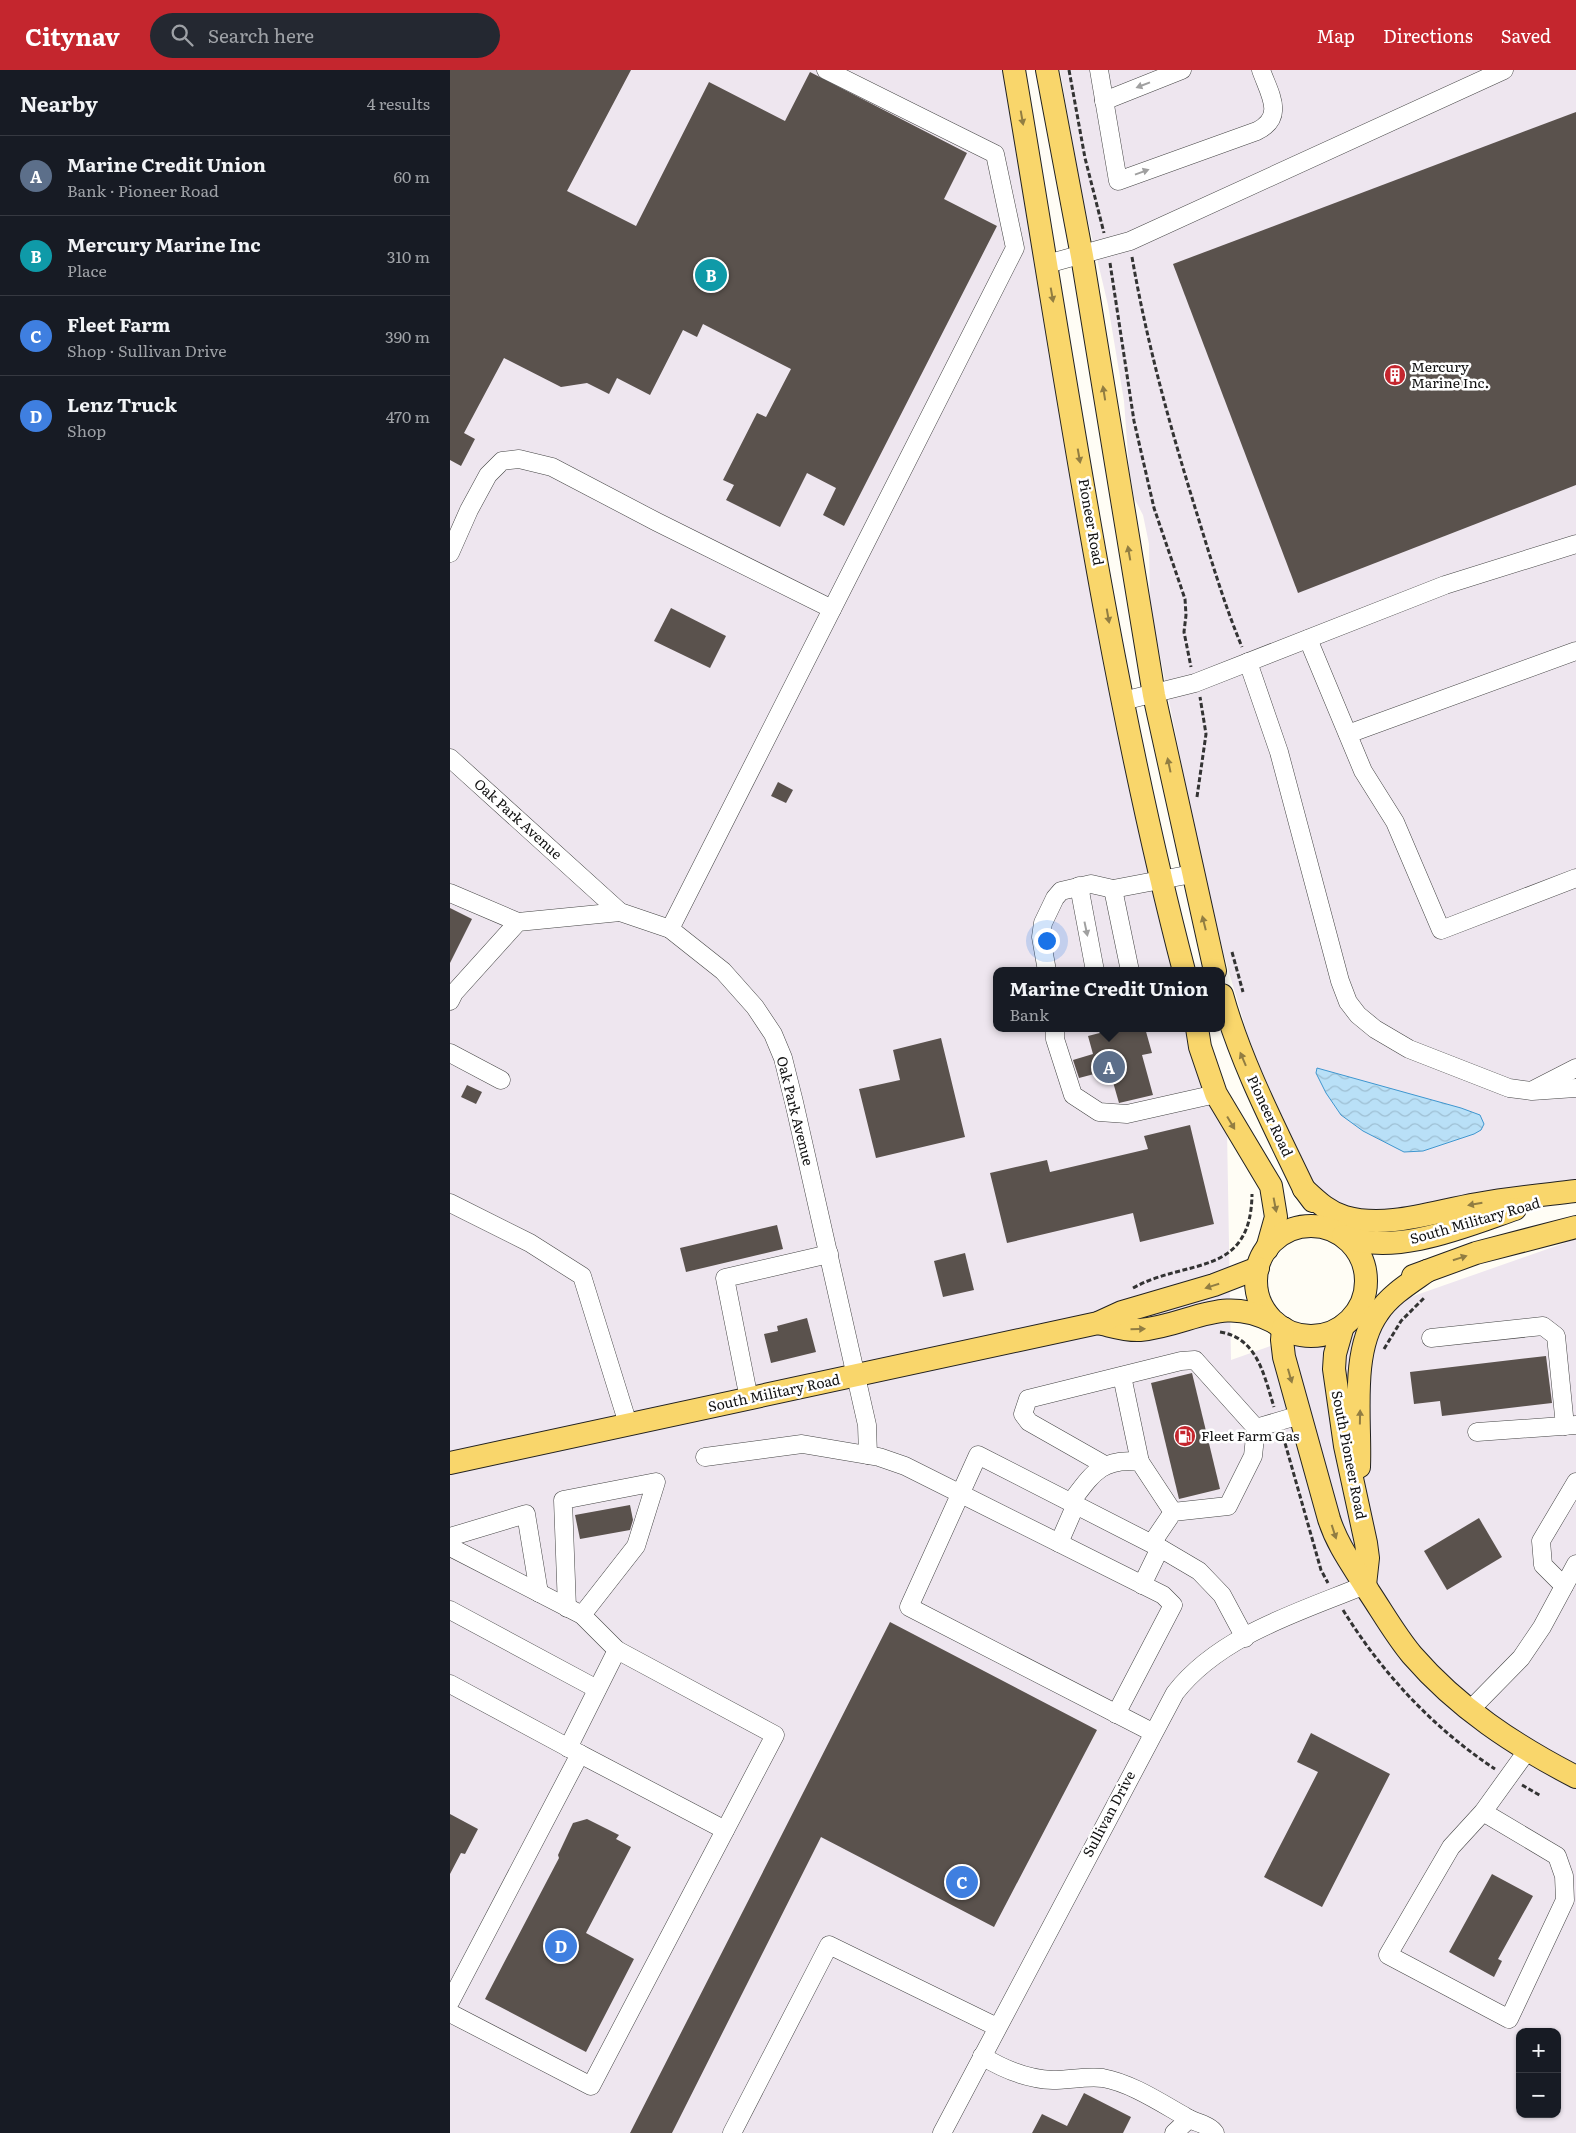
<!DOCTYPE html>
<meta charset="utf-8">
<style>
:root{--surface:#171b24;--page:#242831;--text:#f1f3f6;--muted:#9ea1a6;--line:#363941;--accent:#c4262e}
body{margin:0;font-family:Literata,serif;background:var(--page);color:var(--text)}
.controls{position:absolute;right:15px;bottom:15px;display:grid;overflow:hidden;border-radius:10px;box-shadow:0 1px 4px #0004}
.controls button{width:45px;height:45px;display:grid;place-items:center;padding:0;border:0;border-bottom:1px solid var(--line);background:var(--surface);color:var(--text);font:25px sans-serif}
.you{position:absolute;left:596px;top:870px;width:18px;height:18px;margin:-12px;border:4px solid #fff;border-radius:50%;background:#1a73e8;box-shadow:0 0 0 8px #1a73e833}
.badge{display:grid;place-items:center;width:32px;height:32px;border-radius:50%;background:var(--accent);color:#fff;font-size:16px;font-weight:700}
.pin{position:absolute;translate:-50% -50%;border:2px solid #fff;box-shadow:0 1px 5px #0006}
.popup{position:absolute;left:543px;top:897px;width:232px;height:65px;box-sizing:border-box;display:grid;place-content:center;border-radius:10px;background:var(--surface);filter:drop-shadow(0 1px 4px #0005);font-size:16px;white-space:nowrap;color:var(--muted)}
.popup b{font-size:19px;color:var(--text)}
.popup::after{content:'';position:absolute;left:50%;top:100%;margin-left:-10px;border:10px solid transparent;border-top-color:var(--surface)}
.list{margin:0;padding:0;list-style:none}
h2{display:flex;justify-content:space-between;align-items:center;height:65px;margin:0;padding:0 20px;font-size:21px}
h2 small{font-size:16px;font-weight:400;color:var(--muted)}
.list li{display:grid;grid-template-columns:32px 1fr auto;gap:15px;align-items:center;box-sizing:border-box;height:80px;padding:0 20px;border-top:1px solid var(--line)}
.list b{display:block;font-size:19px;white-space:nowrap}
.list p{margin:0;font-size:16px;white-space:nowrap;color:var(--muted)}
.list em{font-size:16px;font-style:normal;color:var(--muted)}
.icon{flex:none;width:28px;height:28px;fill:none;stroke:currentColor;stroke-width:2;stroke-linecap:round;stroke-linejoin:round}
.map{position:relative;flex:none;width:1126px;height:2063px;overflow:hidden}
header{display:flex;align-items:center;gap:30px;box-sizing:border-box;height:70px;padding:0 25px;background:var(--accent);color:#fff}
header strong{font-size:24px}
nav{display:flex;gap:28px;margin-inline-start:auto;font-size:18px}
.search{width:350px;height:45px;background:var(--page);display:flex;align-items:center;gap:12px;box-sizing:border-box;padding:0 18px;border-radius:28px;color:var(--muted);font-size:19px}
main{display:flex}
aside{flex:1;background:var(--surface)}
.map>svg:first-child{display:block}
.industrial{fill:#eee6ef;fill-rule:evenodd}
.water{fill:url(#water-waves);stroke:#3f96cf}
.building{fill:#5a524d}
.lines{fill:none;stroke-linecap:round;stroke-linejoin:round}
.minor-casing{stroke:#444;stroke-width:19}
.major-casing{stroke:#222;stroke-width:24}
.path{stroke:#333;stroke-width:3;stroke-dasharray:5 2.5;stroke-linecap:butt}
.minor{stroke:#fff;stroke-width:18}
.major{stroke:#f9d66b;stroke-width:22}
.oneway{fill:#a0a0a0}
.oneway2{fill:#917d42}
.labels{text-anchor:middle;stroke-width:5;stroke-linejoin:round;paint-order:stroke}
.poi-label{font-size:14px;fill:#111;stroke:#fff;text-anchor:start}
.street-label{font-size:14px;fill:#111;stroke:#fff}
</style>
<header>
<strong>Citynav</strong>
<div class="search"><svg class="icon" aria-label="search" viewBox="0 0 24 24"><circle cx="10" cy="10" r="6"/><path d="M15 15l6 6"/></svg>Search here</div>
<nav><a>Map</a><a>Directions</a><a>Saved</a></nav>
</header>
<main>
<aside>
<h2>Nearby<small>4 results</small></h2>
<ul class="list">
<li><span class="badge" style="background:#5c6f8a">A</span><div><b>Marine Credit Union</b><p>Bank · Pioneer Road</p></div><em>60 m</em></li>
<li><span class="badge" style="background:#0f9aa8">B</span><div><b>Mercury Marine Inc</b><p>Place</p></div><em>310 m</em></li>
<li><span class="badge" style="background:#3f7fe0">C</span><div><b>Fleet Farm</b><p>Shop · Sullivan Drive</p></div><em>390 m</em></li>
<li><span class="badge" style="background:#3f7fe0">D</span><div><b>Lenz Truck</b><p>Shop</p></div><em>470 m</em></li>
</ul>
</aside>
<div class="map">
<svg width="1126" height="2063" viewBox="0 0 1126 2063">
<defs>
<pattern id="water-waves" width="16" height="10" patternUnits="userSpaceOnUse" patternTransform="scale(1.25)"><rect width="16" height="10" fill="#b9e0f7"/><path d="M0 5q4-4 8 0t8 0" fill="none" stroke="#9ebfd3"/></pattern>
</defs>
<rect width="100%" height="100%" fill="#fffdf5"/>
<g class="industrial">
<path d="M0 0H555L669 671 691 771 722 901H546V958H737L777 1060 781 1290 1126 1169V2063H0ZM1070 1962H1107V2044H1070Z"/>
<polygon points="610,0 1126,0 1126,1111 962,1141 897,1141 865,1116 858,1103 810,997 797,963 774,885 745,762 700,535 699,474 693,445 684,428 679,398 674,331 658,235 630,117"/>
</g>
<polygon class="water" points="867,998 1011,1038 1030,1045 1034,1054 1031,1060 1024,1064 973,1081 954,1082 913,1061 891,1045 876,1023 866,1003"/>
<g class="building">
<polygon points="0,0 181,0 117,121 186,156 259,12 335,51 360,2 517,83 494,129 547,156 394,456 373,445 386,418 357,403 330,457 276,430 284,415 273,410 307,343 316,347 341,299 253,254 247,267 233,260 200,325 167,308 159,324 137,313 111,317 54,288 14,363 25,369 11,396 0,390"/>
<polygon points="1126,42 1126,415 848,523 723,194"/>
<polygon points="221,538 276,566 260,598 204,571"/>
<polygon points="328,712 343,720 336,733 321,726"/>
<polygon points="0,838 22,849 0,893"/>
<polygon points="669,958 695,958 702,983 692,985 703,1025 669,1033 661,1005 649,1008 648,1003 629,1008 623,990 643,984 638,966"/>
<polygon points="491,968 515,1067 426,1088 409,1019 450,1010 443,980"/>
<polygon points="17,1015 32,1022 26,1034 11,1027"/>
<polygon points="740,1055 764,1154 690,1172 683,1143 557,1173 540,1103 597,1090 600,1102 698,1079 694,1066"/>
<polygon points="327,1155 333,1179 236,1202 230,1178"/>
<polygon points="515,1183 524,1220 493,1227 484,1191"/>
<polygon points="357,1248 366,1282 321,1293 314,1264 328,1261 327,1256"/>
<polygon points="1096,1286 1102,1333 992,1346 990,1331 964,1334 960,1302"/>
<polygon points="742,1303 770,1419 729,1429 701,1313"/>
<polygon points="180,1435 183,1450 180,1460 130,1469 125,1445"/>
<polygon points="1029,1448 1052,1487 997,1520 974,1481"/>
<polygon points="440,1552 647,1660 544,1857 371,1767 222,2063 180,2063"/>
<polygon points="861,1663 940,1704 872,1837 814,1807 868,1702 847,1692"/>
<polygon points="0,1744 28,1759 15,1784 11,1783 0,1804"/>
<polygon points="137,1749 169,1765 166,1769 181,1777 136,1863 184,1889 136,1982 35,1929 109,1788 108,1785 123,1753"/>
<polygon points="1042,1804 1083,1826 1048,1889 1052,1891 1044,1907 999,1882"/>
<polygon points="634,2023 681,2047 673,2063 582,2063 592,2044 617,2056"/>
</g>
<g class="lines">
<g class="minor-casing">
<g id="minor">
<path d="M649 0 668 111 807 61C836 47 819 23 811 0"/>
<polyline points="654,31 732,0"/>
<polyline points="597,194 680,171 1054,0"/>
<polyline points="0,483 19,440 38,405 52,391 69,389 102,397 207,452 382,539"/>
<polyline points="858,569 913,701 945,752 991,860 1126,808"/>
<polyline points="798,592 829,682 890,911 898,932 908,945 925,959 959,979 1059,1018 1082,1021 1126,1018"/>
<polyline points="673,631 745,613 995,515 1126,474"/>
<polyline points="898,664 1126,581"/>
<polyline points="0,688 170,842 220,859 273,901 305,937 323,964 333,988 344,1032 417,1355 418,1385"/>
<polyline points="629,816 645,901"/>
<polyline points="663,819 680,901"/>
<polyline points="0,823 68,852"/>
<polyline points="220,859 565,178 545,84 376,0"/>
<polyline points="597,901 591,867 593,853 605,828 611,821 641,814 663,819 742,804"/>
<polyline points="0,931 4,923 68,852 170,842"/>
<polyline points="605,958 605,969 623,1025 649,1042 677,1044 766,1024"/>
<polyline points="0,983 51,1010"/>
<polyline points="1085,1019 1126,998"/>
<polyline points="0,1133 80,1173 132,1206 178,1354"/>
<polyline points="981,1268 1093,1256 1106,1266 1115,1356"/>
<polyline points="672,1306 690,1392"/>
<polyline points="299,1329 275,1208 379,1184"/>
<polyline points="1027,1362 1126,1355"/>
<polyline points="255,1387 352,1374 429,1387 455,1396 713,1525 723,1535 666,1644"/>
<polyline points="653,1394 579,1352 573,1344 578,1329 731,1291 745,1290 806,1358"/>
<path d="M621 1432C642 1404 652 1387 690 1392L723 1442"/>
<polyline points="0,1467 76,1444 89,1523"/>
<polyline points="609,1473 626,1434"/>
<polyline points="702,1473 723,1442 778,1436 803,1386 806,1358 850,1345"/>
<polyline points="0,1477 132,1545 167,1580"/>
<polyline points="692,1515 710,1478"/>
<polyline points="1114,1516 1093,1495 1091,1471 1126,1412"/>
<polyline points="117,1538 113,1430 206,1412 186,1476 132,1545"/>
<polyline points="0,1540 147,1619"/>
<polyline points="0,1614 130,1684 0,1932"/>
<polyline points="1019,1641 1071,1588 1092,1557 1126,1494"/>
<polyline points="702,1662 459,1537 528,1385 710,1478 749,1501 772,1525 795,1568"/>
<polyline points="130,1684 275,1760"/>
<polyline points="1033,1742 1107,1786 1114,1806 1115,1830 1059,1949 938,1885 1001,1777 1033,1742 1077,1681"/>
<polyline points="0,1943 141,2016 325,1665 167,1580 118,1678"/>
<path d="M532 1986C553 1999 577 2009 603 2010 619 2010 637 2006 653 2008 681 2013 711 2033 736 2047 745 2053 759 2054 765 2063"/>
<polyline points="282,2063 379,1875 547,1957"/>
<path d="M492 2063 725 1623C770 1565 850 1542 915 1515"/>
<polyline points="724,2063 739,2049"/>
</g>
</g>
<g class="major-casing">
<g id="major">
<path d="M564 0C615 301 657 605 734 901"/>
<polyline points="597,0 632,186 704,625 765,901"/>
<path d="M772 925C791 993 824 1056 854 1119L863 1131"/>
<polyline points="747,958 750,977 766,1024 821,1116 826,1147 817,1179"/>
<path d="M854 1119C867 1131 878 1142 895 1147 937 1159 985 1141 1027 1134 1060 1128 1093 1125 1126 1121"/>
<circle cx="861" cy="1211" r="55"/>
<path d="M893 1166C944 1187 1016 1156 1065 1139"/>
<polyline points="963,1206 1026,1183 1126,1157"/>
<path d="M648 1253C662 1256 676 1261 690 1260 742 1255 771 1224 824 1252"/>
<polyline points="893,1256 885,1284 884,1299 895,1376 916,1473 918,1488 915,1515"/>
<path d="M833 1258 832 1270 834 1287 879 1449C888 1477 904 1497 919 1522 933 1543 946 1566 962 1585 1008 1638 1064 1675 1126 1707"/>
<polyline points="0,1393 648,1253 672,1242 764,1215 808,1198"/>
<path d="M909 1397C911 1351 900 1282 928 1243 940 1225 960 1213 977 1201"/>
</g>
</g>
<g class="path">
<polyline points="619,0 635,88 654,163"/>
<path d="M682 187C697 274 721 360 747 444 761 489 774 534 792 577"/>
<polyline points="660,193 684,351 704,438 735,529 736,545 734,562 741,597"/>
<polyline points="747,727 756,664 750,627"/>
<polyline points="782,882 793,922"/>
<path d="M683 1218C737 1188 801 1208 802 1124"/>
<path d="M770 1262C808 1268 814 1306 824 1337"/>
<polyline points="934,1279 951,1251 975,1227"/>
<polyline points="833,1366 871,1500 878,1513"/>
<path d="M893 1540C932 1603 983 1658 1045 1699"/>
<polyline points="1072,1715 1091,1726"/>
</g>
<use href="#minor" class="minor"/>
<use href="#major" class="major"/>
</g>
<defs><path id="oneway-solid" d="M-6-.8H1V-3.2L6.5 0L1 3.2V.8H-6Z" transform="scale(1.25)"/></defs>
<g class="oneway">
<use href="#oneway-solid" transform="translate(693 15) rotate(159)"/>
<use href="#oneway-solid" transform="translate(692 102) rotate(-20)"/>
<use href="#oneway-solid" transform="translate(636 859) rotate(78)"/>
</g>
<g class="oneway2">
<use href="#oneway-solid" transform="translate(572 48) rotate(80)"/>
<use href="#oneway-solid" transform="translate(602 225) rotate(80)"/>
<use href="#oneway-solid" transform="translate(654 323) rotate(-99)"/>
<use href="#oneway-solid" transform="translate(629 386) rotate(80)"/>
<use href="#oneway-solid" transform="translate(679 483) rotate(-100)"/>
<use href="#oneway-solid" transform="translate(658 546) rotate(80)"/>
<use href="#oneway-solid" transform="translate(719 695) rotate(-102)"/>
<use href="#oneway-solid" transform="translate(754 853) rotate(-104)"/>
<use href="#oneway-solid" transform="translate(793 989) rotate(-113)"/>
<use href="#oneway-solid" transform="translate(781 1053) rotate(59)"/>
<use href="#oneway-solid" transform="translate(1025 1134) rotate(170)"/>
<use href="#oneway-solid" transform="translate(825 1135) rotate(79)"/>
<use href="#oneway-solid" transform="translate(1010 1188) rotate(-18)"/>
<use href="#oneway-solid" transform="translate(762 1216) rotate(163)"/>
<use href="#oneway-solid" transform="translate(688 1259) rotate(-2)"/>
<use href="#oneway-solid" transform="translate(840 1306) rotate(74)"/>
<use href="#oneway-solid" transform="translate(910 1347) rotate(-89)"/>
<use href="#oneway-solid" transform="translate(884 1462) rotate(72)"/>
</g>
<defs>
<g id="building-disc" transform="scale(1.125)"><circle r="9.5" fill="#c4262e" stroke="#fff"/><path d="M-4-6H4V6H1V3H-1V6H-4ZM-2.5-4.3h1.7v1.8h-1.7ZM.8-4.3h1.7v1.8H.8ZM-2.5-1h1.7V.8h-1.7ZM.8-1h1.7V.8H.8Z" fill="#fff"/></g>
<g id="fuel-disc" transform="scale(1.125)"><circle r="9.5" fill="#c4262e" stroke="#fff"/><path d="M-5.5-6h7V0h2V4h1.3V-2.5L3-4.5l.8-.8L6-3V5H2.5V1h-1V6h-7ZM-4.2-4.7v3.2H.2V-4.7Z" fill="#fff"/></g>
</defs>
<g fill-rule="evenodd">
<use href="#building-disc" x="945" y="305"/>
<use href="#fuel-disc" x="735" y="1366"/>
</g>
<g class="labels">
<g class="poi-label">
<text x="961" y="302">Mercury<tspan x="961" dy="16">Marine Inc.</tspan></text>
<text x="751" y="1371">Fleet Farm Gas</text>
</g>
<g class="street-label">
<text transform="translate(641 452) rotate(80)" y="5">Pioneer Road</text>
<text transform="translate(68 749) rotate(42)" y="5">Oak Park Avenue</text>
<text transform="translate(345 1041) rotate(76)" y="5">Oak Park Avenue</text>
<text transform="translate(820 1046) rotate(65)" y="5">Pioneer Road</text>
<text transform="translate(1025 1151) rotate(-16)" y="5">South Military Road</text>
<text transform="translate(324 1323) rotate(-12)" y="5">South Military Road</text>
<text transform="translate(899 1385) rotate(79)" y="5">South Pioneer Road</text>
<text transform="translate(659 1744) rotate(-62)" y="5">Sullivan Drive</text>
</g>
</g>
</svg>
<div class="controls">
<button>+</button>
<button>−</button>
</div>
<div class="you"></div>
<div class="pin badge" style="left:659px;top:997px;background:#5c6f8a">A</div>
<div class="popup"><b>Marine Credit Union</b>Bank</div>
<div class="pin badge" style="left:261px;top:205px;background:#0f9aa8">B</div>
<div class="pin badge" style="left:512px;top:1812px;background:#3f7fe0">C</div>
<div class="pin badge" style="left:111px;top:1876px;background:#3f7fe0">D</div>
</div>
</main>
